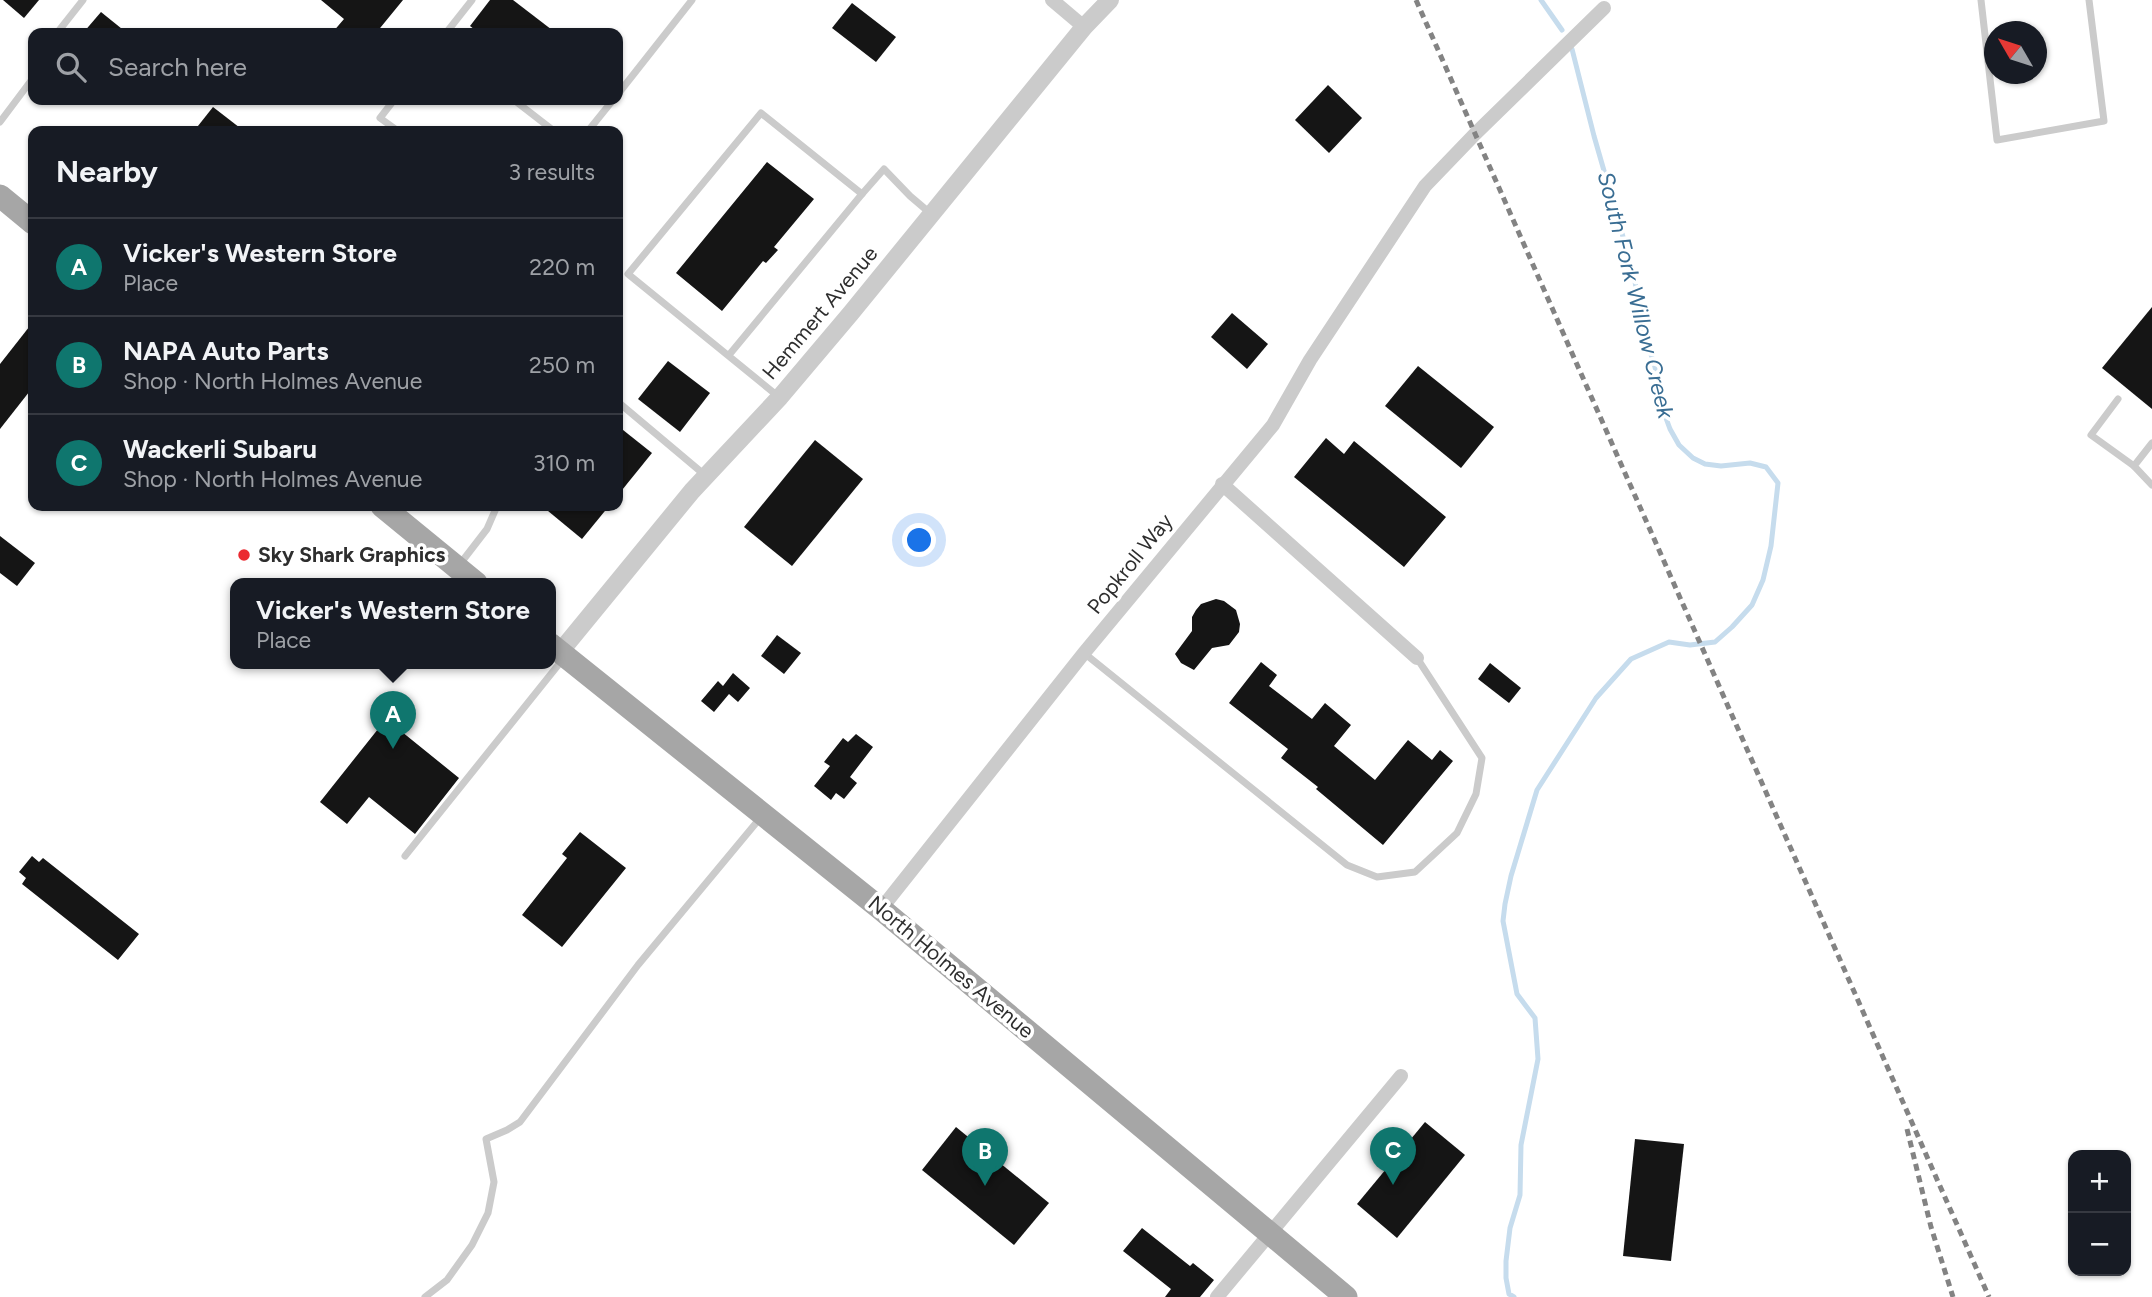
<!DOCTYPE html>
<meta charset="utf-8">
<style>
:root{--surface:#171b24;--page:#20242c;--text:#f1f3f6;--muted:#9ea1a6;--line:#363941;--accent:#0f766e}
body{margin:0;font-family:Figtree,sans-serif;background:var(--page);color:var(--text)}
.controls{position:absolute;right:21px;bottom:21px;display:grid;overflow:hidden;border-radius:14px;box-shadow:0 2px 5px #0004}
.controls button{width:63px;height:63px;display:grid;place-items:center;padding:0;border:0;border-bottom:2px solid var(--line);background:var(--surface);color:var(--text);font:35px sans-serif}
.compass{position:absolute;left:1984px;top:21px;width:63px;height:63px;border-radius:50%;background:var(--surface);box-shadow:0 2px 5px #0004;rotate:309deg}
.you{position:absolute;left:920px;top:541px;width:24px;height:24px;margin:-18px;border:5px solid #fff;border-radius:50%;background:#1a73e8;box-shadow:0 0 0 10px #1a73e833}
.badge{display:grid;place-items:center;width:46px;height:46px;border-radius:50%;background:var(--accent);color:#fff;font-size:23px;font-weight:700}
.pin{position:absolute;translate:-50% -58px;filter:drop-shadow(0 2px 4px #0008)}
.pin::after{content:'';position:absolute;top:37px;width:24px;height:21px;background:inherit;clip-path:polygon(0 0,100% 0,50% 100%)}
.popup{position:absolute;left:230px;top:578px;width:326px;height:91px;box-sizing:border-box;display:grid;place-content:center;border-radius:14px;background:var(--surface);filter:drop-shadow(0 2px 5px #0005);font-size:23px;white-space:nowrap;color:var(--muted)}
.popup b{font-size:26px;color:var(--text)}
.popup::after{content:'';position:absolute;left:50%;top:100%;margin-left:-14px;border:14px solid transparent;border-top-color:var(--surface)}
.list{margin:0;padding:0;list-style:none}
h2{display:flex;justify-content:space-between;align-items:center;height:91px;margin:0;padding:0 28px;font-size:30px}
h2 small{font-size:23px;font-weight:400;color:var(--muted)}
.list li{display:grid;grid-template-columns:46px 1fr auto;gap:21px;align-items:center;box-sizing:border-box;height:98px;padding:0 28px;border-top:2px solid var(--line)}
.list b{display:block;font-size:26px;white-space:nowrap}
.list p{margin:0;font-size:23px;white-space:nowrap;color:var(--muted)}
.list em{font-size:23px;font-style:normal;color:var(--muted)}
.icon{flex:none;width:38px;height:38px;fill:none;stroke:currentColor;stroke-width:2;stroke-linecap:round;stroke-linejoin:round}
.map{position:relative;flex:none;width:2152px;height:1297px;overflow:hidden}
.search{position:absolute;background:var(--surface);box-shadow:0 2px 5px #0004;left:28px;top:28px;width:595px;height:77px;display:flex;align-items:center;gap:18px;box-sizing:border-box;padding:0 24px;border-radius:14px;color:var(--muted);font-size:26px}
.panel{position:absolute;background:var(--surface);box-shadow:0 2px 5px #0004;left:28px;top:126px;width:595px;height:385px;border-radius:14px}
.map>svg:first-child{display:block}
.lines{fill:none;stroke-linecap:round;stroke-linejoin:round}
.stream{stroke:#c6dced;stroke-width:5}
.building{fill:#151515}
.service{stroke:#cbcbcb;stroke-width:7}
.minor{stroke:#cbcbcb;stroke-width:14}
.tertiary{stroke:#cbcbcb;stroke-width:18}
.primary{stroke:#a6a6a6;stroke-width:23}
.rail{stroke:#838383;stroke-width:5;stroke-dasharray:7 5;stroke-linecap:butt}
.poi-dot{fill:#eb2a31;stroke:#fff;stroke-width:2.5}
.labels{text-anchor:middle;stroke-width:7;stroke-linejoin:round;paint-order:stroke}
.street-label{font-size:21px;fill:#2e2e2e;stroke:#fff}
.poi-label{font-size:21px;font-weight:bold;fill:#2e2e2e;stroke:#fff;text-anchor:start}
.water-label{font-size:23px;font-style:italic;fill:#396d93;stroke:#fff}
</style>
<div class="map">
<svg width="2152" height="1297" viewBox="0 0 2152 1297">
<rect width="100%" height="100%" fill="#fff"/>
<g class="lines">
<g class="stream">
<polyline points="1541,0 1562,30"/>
<polyline points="1514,1297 1509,1294 1506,1278 1506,1261 1510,1228 1520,1195 1521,1145 1538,1059 1535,1018 1517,994 1503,921 1505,904 1511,876 1537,790 1596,698 1631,659 1669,642 1690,645 1715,642 1732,627 1752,605 1763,580 1771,546 1778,483 1766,467 1750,463 1721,466 1705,464 1693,458 1679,445 1670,429 1663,410 1655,367 1642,326 1634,275 1594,136 1572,49"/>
</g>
</g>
<g class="building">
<polygon points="3,0 39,0 24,18"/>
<polygon points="321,0 403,0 376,33 332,33 344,19"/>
<polygon points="490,0 513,0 556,33 479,33 470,26"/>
<polygon points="852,3 896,37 876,62 832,28"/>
<polygon points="101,12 127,33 83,33"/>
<polygon points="1328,85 1362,118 1329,153 1295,120"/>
<polygon points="213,107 244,131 194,131"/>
<polygon points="767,162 814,199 774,247 778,250 766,263 763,261 722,311 676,273"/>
<polygon points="2152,307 2152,409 2102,368"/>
<polygon points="1232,313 1268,344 1247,369 1211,337"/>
<polygon points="33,322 33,387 0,429 0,364"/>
<polygon points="668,361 710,393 680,432 638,399"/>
<polygon points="1418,366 1494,427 1461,468 1385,406"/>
<polygon points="618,426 652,453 618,495"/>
<polygon points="1326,438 1344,454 1354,441 1446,517 1404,567 1294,477"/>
<polygon points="815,440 863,479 792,566 744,527"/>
<polygon points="542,506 609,506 582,539"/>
<polygon points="0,536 35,563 17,586 0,573"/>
<polygon points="1216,599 1224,601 1236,610 1240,624 1239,632 1229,645 1212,648 1194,670 1181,663 1175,654 1192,631 1192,617 1196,610 1201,604"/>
<polygon points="777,635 801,653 784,674 761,656"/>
<polygon points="1261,662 1277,675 1269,686 1312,719 1325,703 1351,725 1334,746 1375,780 1408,740 1432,760 1440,750 1453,761 1383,845 1316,789 1318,787 1281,758 1288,749 1229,703"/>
<polygon points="1490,663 1521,688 1509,703 1478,679"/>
<polygon points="733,673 750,688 738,702 729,694 714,712 701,701 718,681 723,686"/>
<polygon points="386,719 459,778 415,834 369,797 347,824 320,802"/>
<polygon points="856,734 873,747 850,777 857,783 844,799 836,793 831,800 814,786 830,766 824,762 843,738 848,742"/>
<polygon points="580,832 626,868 562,947 522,915 567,858 562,854"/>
<polygon points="32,856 39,862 43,858 139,934 118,960 22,884 26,878 19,872"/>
<polygon points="1425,1122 1465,1155 1397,1238 1357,1204"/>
<polygon points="956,1127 1049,1203 1014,1245 922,1170"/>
<polygon points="1635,1139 1684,1144 1671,1261 1623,1256"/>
<polygon points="1142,1228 1190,1266 1193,1263 1214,1280 1200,1297 1165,1297 1171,1289 1123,1251"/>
</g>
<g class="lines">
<g class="service">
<polyline points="1981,0 1997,140 2104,121 2089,0"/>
<polyline points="57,33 83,0"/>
<polyline points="446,33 472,0"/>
<polyline points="618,94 692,0"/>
<polyline points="394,100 380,118 398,131"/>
<polyline points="514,100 554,131"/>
<polyline points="0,122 33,78"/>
<polyline points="588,131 613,100"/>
<polyline points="862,194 884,169 910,196 930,213"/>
<polyline points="729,355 862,194 761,113 628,274 779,397"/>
<polyline points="2118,399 2091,435 2134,466"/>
<polyline points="618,402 706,476"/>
<polyline points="2152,443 2134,466 2152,485"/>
<polyline points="460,564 487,529 497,506"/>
<polyline points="1084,653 1347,865 1377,877 1415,872 1457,833 1476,794 1482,758 1417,658"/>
<polyline points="405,856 563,659"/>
<polyline points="425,1297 447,1280 472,1245 488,1213 494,1182 486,1139 507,1130 520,1122 638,965 761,817"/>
</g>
<g class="minor">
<polyline points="1052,0 1084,27"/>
<polyline points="1222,484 1417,658"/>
<polyline points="881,909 1084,653 1273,425 1310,360 1425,186 1475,134 1604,8"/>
<polyline points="1217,1297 1401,1076"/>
</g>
<polyline class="tertiary" points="560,652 692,491 780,397 851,313 1084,27 1110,0"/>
<g class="primary">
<polyline points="0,196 33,223"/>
<polyline points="382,506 476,583"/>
<polyline points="550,644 881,909 1346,1297"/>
</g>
<g class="rail">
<polyline points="1416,0 1989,1297"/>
<polyline points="1907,1129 1931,1227 1953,1297"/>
</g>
</g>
<circle class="poi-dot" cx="244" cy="555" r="7"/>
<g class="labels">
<g class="street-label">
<text transform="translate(820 313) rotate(-50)" y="7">Hemmert Avenue</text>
<text transform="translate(1130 564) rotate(-51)" y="7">Popkroll Way</text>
<text transform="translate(951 967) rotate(40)" y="7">North Holmes Avenue</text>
</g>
<g class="poi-label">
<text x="258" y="562">Sky Shark Graphics</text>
</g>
<g class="water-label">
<text transform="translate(1636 295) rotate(76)" y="8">South Fork Willow Creek</text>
</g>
</g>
</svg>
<div class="controls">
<button>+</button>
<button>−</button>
</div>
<svg class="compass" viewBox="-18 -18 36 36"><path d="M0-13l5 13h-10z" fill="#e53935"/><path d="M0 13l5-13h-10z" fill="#9ea1a6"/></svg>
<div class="you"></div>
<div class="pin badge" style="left:393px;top:749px">A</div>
<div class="popup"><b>Vicker's Western Store</b>Place</div>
<div class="pin badge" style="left:985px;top:1186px">B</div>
<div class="pin badge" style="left:1393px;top:1185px">C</div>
<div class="search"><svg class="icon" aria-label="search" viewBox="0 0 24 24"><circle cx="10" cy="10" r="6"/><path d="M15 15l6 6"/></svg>Search here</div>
<section class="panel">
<h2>Nearby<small>3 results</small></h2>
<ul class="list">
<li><span class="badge">A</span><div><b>Vicker's Western Store</b><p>Place</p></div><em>220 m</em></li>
<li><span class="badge">B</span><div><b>NAPA Auto Parts</b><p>Shop · North Holmes Avenue</p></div><em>250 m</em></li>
<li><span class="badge">C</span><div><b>Wackerli Subaru</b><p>Shop · North Holmes Avenue</p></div><em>310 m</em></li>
</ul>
</section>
</div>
